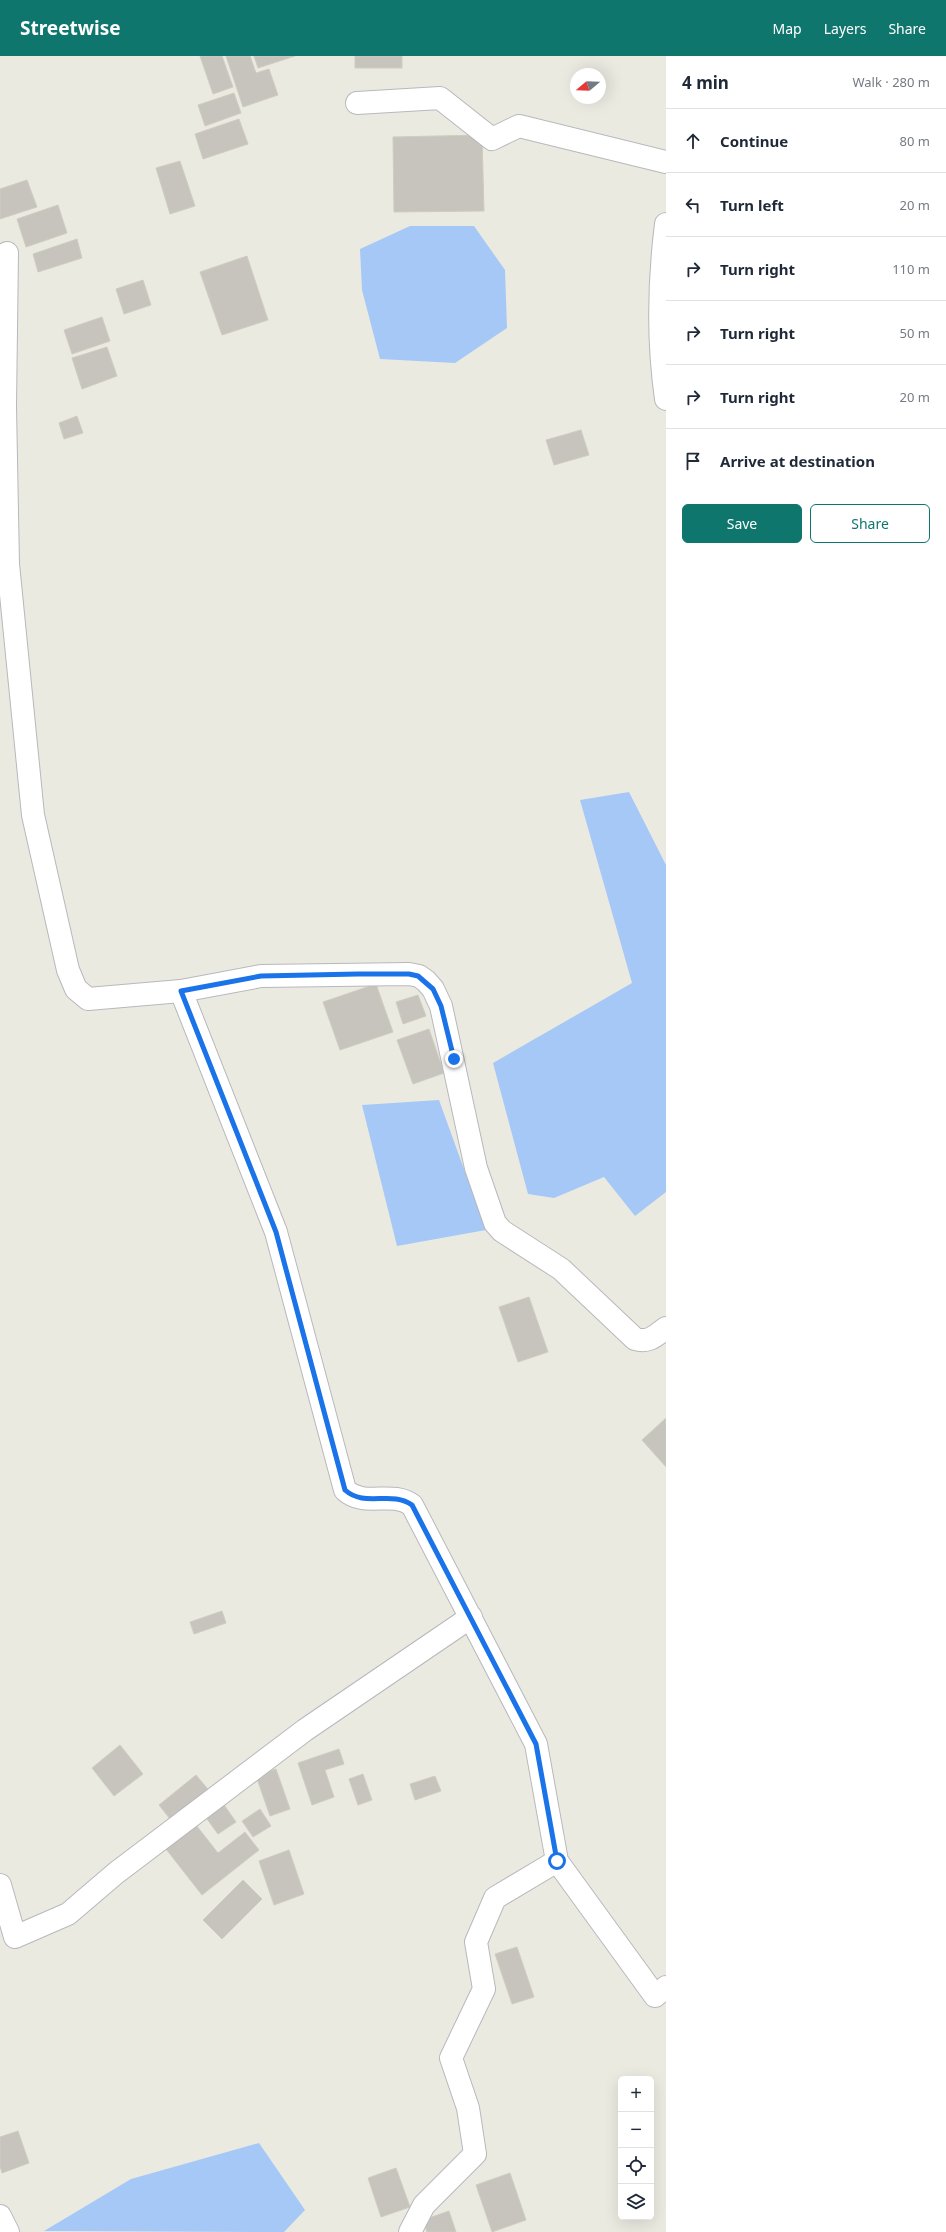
<!DOCTYPE html>
<meta charset="utf-8">
<style>
:root{--surface:#fff;--page:#f2f2f3;--text:#1f2937;--muted:#747a83;--line:#e0e1e3;--accent:#0f766e}
body{margin:0;font-family:"Noto Sans",sans-serif;background:var(--page);color:var(--text)}
.controls{position:absolute;right:12px;bottom:12px;display:grid;overflow:hidden;border-radius:6px;box-shadow:0 4px 16px #0002}
.controls button{width:36px;height:36px;display:grid;place-items:center;padding:0;border:0;border-bottom:1px solid var(--line);background:var(--surface);color:var(--text);font:20px sans-serif}
.compass{position:absolute;left:570px;top:12px;width:36px;height:36px;border-radius:50%;background:var(--surface);box-shadow:0 4px 16px #0002;rotate:251deg}
.stop{position:absolute;width:12px;height:12px;margin:-9px;border:3px solid #1a73e8;border-radius:50%;background:#fff}
.stop.end{background:#1a73e8;border-color:#fff;box-shadow:0 1px 4px #0008}
.list{margin:0;padding:0;list-style:none}
h2{display:flex;justify-content:space-between;align-items:center;height:52px;margin:0;padding:0 16px;font-size:17px}
h2 small{font-size:13px;font-weight:400;color:var(--muted)}
.list li{display:grid;grid-template-columns:26px 1fr auto;gap:12px;align-items:center;box-sizing:border-box;height:64px;padding:0 16px;border-top:1px solid var(--line)}
.list b{display:block;font-size:15px;white-space:nowrap}
.list em{font-size:13px;font-style:normal;color:var(--muted)}
.actions{display:flex;gap:8px;padding:12px 16px}
.actions a{flex:1;padding:9px 0;border:1px solid var(--accent);border-radius:6px;text-align:center;font-size:14px;color:var(--accent)}
.actions .main{background:var(--accent);color:#fff}
.icon{flex:none;width:22px;height:22px;fill:none;stroke:currentColor;stroke-width:2;stroke-linecap:round;stroke-linejoin:round}
.map{position:relative;flex:none;width:666px;height:2176px;overflow:hidden}
header{display:flex;align-items:center;gap:24px;box-sizing:border-box;height:56px;padding:0 20px;background:var(--accent);color:#fff}
header strong{font-size:19px}
nav{display:flex;gap:22px;margin-inline-start:auto;font-size:14px}
main{display:flex}
aside{flex:1;background:var(--surface)}
.map>svg:first-child{display:block}
.water{fill:#a6c8f7}
.building{fill:#c7c4be;stroke:#cfcdc0}
.lines{fill:none;stroke-linecap:round;stroke-linejoin:round}
.minor-casing{stroke:#b7b8bd;stroke-width:24}
.minor{stroke:#fff;stroke-width:22}
.route{stroke:#1a73e8;stroke-width:5}
</style>
<header>
<strong>Streetwise</strong>
<nav><a>Map</a><a>Layers</a><a>Share</a></nav>
</header>
<main>
<div class="map">
<svg width="666" height="2176" viewBox="0 0 666 2176">
<rect width="100%" height="100%" fill="#ebeae1"/>
<g class="water">
<polygon points="410,170 474,170 505,214 507,272 455,307 380,303 362,234 360,193"/>
<polygon points="629,736 666,809 666,1136 635,1160 604,1121 554,1142 528,1138 493,1007 632,927 580,744"/>
<polygon points="439,1044 486,1174 397,1190 362,1049"/>
<polygon points="259,2087 305,2154 284,2176 44,2175 131,2123"/>
</g>
<g class="building">
<polygon points="200,0 222,0 233,31 213,38"/>
<polygon points="226,0 250,0 256,17 269,13 278,39 243,51"/>
<polygon points="254,0 295,0 258,12"/>
<rect x="355" y="0" width="47" height="12"/>
<polygon points="234,37 241,57 205,70 198,49"/>
<polygon points="239,63 248,88 203,103 195,78"/>
<polygon points="482,79 484,155 394,156 393,81"/>
<polygon points="180,105 195,150 170,158 156,112"/>
<polygon points="27,124 37,151 0,163 0,133"/>
<polygon points="58,149 67,177 26,191 17,163"/>
<polygon points="77,183 82,202 38,216 33,198"/>
<polygon points="247,200 268,264 222,279 200,216"/>
<polygon points="143,224 151,249 124,258 116,233"/>
<polygon points="102,261 110,285 72,298 64,274"/>
<polygon points="107,291 117,320 82,333 72,302"/>
<polygon points="77,360 83,377 64,383 59,367"/>
<polygon points="581,374 589,399 554,409 546,384"/>
<polygon points="376,928 393,976 340,994 323,946"/>
<polygon points="418,939 426,960 403,968 396,946"/>
<polygon points="429,973 444,1017 413,1028 397,984"/>
<polygon points="529,1241 548,1296 518,1306 499,1251"/>
<polygon points="666,1362 666,1411 642,1384"/>
<polygon points="222,1555 226,1567 194,1578 190,1566"/>
<polygon points="120,1689 143,1718 114,1740 92,1712"/>
<polygon points="339,1693 344,1708 325,1714 334,1741 312,1749 298,1707"/>
<polygon points="276,1713 290,1753 270,1760 256,1720"/>
<polygon points="363,1718 372,1744 358,1749 349,1723"/>
<polygon points="196,1719 212,1738 174,1768 159,1749"/>
<polygon points="435,1720 441,1735 415,1744 410,1728"/>
<polygon points="222,1746 236,1766 218,1778 204,1759"/>
<polygon points="260,1753 271,1770 253,1781 242,1765"/>
<polygon points="196,1769 218,1797 245,1776 259,1794 202,1839 166,1793"/>
<polygon points="289,1794 304,1838 274,1849 259,1805"/>
<polygon points="243,1824 262,1843 222,1883 203,1864"/>
<polygon points="517,1891 534,1941 512,1948 495,1898"/>
<polygon points="18,2075 29,2107 2,2117 0,2110 0,2081"/>
<polygon points="396,2112 410,2151 381,2161 368,2122"/>
<polygon points="510,2117 526,2164 492,2176 476,2129"/>
<polygon points="449,2155 456,2176 427,2176 423,2164"/>
</g>
<g class="lines">
<g class="minor-casing">
<g id="minor">
<polyline points="357,47 440,42 492,83 519,70 666,106"/>
<path d="M666 168C659 224 658 287 666 343"/>
<path d="M7 197 5 351 8 508 33 759 68 914 76 933 88 943 181 935 261 920 409 918 419 920 426 925 433 933 441 950 476 1112 495 1167 502 1175 561 1213 635 1283C649 1287 655 1280 666 1272"/>
<path d="M181 935 276 1176 345 1434C365 1452 391 1434 412 1449L536 1688 557 1805 655 1940 666 1931"/>
<polyline points="0,1829 15,1881 68,1858 116,1817 305,1674 471,1561"/>
<polyline points="0,2160 8,2176"/>
<polyline points="410,2176 424,2149 475,2098 468,2052 451,2002 484,1933 476,1886 495,1842 557,1805"/>
</g>
</g>
<use href="#minor" class="minor"/>
</g>
<g class="lines">
<path class="route" d="M454 1003 441 950 433 933 418 920 409 918H358L261 920 181 935 276 1176 345 1434C365 1452 391 1434 412 1449L536 1688 557 1805"/>
</g>
</svg>
<div class="controls">
<button>+</button>
<button>−</button>
<button><svg class="icon" aria-label="locate" viewBox="0 0 24 24"><circle cx="12" cy="12" r="6"/><path d="M12 2v4M12 18v4M2 12h4M18 12h4"/></svg></button>
<button><svg class="icon" aria-label="layers" viewBox="0 0 24 24"><path d="M12 4l9 5-9 5-9-5zM3 14l9 5 9-5"/></svg></button>
</div>
<svg class="compass" viewBox="-18 -18 36 36"><path d="M0-13l5 13h-10z" fill="#e53935"/><path d="M0 13l5-13h-10z" fill="#747a83"/></svg>
<div class="stop" style="left:557px;top:1805px"></div>
<div class="stop end" style="left:454px;top:1003px"></div>
</div>
<aside>
<h2>4 min<small>Walk · 280 m</small></h2>
<ul class="list">
<li><svg class="icon" aria-label="ahead" viewBox="0 0 24 24"><path d="M12 20V5M6 11l6-6 6 6"/></svg><div><b>Continue</b></div><em>80 m</em></li>
<li><svg class="icon" aria-label="left" viewBox="0 0 24 24"><path d="M17 20v-9H6M10 6l-5 5 5 5"/></svg><div><b>Turn left</b></div><em>20 m</em></li>
<li><svg class="icon" aria-label="right" viewBox="0 0 24 24"><path d="M7 20v-9h11M14 6l5 5-5 5"/></svg><div><b>Turn right</b></div><em>110 m</em></li>
<li><svg class="icon" aria-label="right" viewBox="0 0 24 24"><path d="M7 20v-9h11M14 6l5 5-5 5"/></svg><div><b>Turn right</b></div><em>50 m</em></li>
<li><svg class="icon" aria-label="right" viewBox="0 0 24 24"><path d="M7 20v-9h11M14 6l5 5-5 5"/></svg><div><b>Turn right</b></div><em>20 m</em></li>
<li><svg class="icon" aria-label="arrive" viewBox="0 0 24 24"><path d="M6 21V4h12l-3 4 3 4H6"/></svg><div><b>Arrive at destination</b></div></li>
</ul>
<div class="actions"><a class="main">Save</a><a>Share</a></div>
</aside>
</main>
